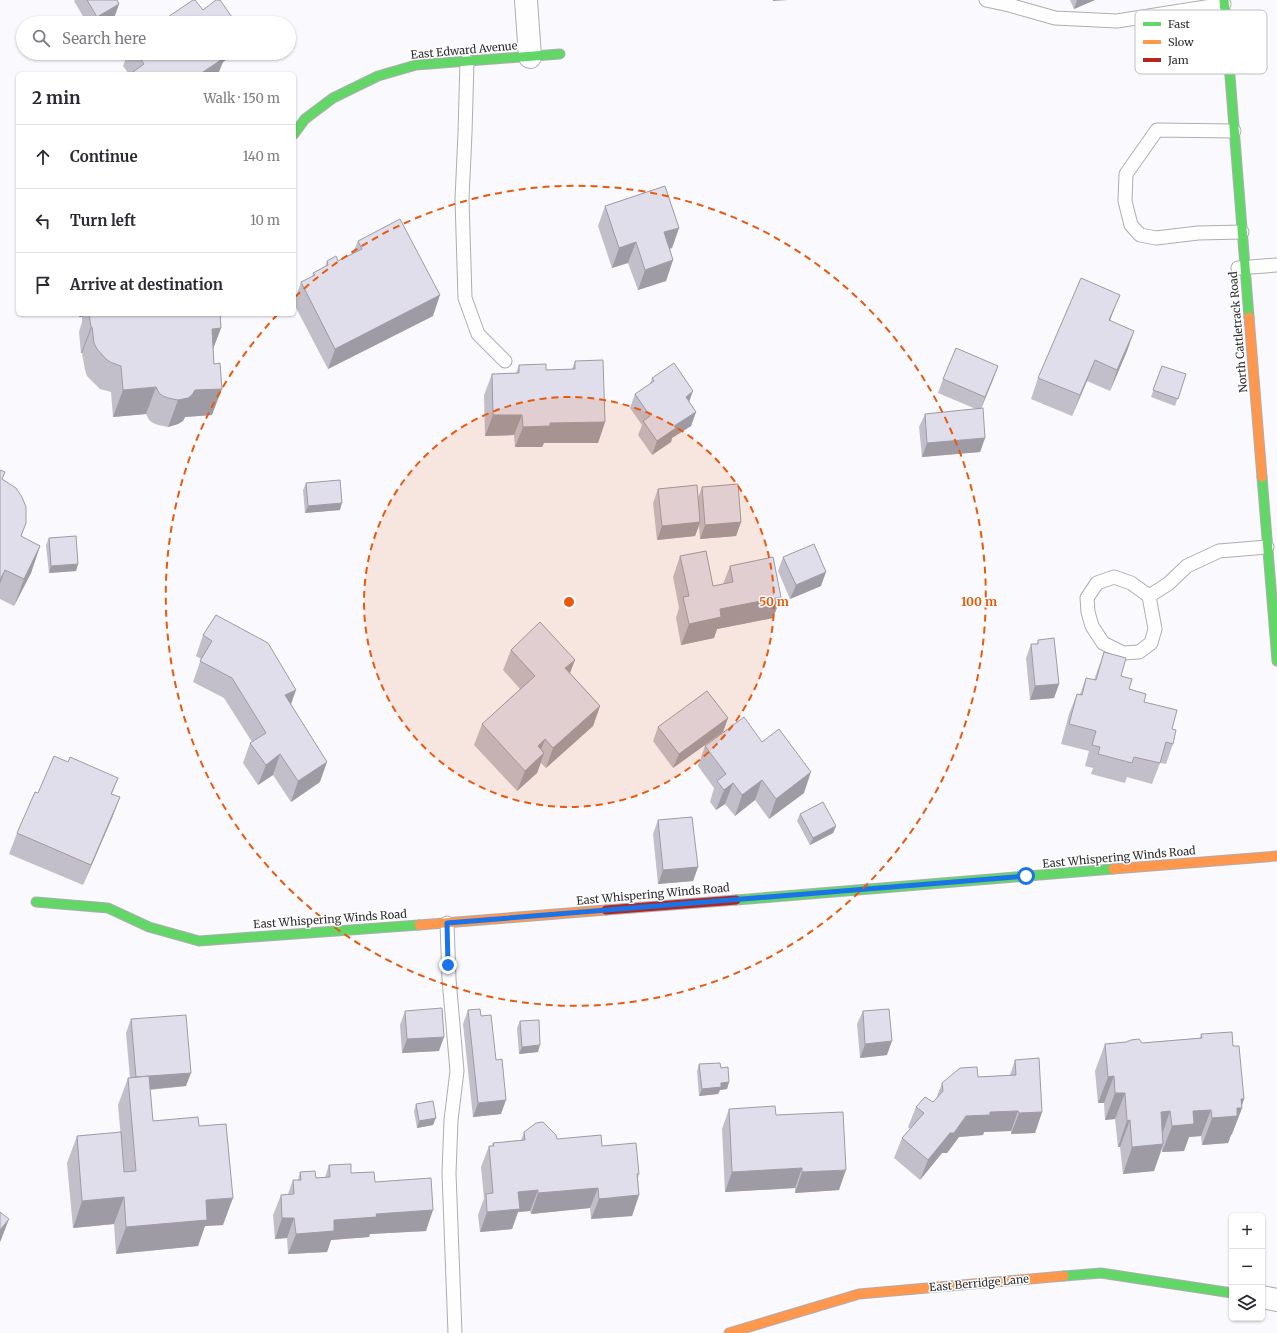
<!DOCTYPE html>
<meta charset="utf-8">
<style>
:root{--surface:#fff;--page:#f2f2f3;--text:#2b2b33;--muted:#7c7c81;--line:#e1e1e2}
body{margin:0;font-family:Merriweather,serif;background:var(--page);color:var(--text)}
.controls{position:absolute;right:12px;bottom:12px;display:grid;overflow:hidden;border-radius:6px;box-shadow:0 1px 3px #0004}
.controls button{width:36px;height:36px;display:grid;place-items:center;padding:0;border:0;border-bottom:1px solid var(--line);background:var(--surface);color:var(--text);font:20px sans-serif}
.stop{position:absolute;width:12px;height:12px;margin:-9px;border:3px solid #1a73e8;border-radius:50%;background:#fff}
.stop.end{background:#1a73e8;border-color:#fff;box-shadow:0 1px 4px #0008}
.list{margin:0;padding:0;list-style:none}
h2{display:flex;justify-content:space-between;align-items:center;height:52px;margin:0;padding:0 16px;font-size:17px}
h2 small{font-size:13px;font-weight:400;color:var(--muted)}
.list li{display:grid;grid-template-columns:26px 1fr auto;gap:12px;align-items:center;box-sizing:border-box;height:64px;padding:0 16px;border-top:1px solid var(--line)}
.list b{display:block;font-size:15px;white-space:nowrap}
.list em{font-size:13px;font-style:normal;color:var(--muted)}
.icon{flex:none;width:22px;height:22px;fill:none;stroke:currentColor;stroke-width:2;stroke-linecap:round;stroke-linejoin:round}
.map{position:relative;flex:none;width:1277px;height:1333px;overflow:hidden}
.search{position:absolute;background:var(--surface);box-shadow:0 1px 3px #0004;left:16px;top:16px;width:280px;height:44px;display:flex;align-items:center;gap:10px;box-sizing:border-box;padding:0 14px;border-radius:22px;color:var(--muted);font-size:15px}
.panel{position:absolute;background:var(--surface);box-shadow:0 1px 3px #0004;left:16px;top:72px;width:280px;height:244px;border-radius:6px}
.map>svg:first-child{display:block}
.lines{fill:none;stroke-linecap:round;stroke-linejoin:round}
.lane-casing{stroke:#aeadb1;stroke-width:15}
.street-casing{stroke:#aeadb1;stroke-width:24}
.fast-casing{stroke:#aeadb1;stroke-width:11}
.slow-casing{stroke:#aeadb1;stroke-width:11}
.jam-casing{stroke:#aeadb1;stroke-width:11}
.lane{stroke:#fefeff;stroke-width:13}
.street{stroke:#fefeff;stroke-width:22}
.fast{stroke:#63d668;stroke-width:9}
.slow{stroke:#ff974d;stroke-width:9}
.jam{stroke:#b3261e;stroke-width:9}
.wall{fill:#c2bfcb}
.shaded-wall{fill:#9e9ba5}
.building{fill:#e1deec;stroke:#9e9ba5}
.route{stroke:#1a73e8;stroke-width:5}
.ring{fill:none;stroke:#e8590c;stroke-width:2;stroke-dasharray:7 5}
.labels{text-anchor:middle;stroke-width:3;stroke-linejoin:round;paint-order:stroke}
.street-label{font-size:11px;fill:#2d2c31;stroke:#fff}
.key{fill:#fff;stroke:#c0c0c1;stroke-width:1}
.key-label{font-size:11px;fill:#2d2c31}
.centre{fill:#e8590c;stroke:#fff;stroke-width:2}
.ring-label{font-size:12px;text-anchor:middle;font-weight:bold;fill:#e8590c;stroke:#fff;stroke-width:3;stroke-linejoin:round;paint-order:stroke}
</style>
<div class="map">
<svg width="1277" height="1333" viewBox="0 0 1277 1333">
<rect width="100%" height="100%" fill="#faf9fe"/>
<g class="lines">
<g class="lane-casing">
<g id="lane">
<polyline points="986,0 1009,5 1055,18 1117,21 1224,4"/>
<polyline points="467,61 465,133 462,199 465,298 478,334 505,361"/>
<polyline points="1234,131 1157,130 1126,174 1125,201 1131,225 1140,235 1156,238 1198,233 1242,232"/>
<polyline points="1238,268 1277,265"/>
<polyline points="1149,596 1155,629 1151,643 1139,652 1123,653 1103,643 1092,626 1088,612 1087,598 1097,583 1114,577 1131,583 1149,596 1168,584 1187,566 1219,551 1267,547"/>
<polyline points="447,923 449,979 457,1071 451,1120 449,1173 455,1333"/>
</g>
</g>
<g class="street-casing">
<g id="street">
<polyline points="526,0 530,57"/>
<polyline points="1262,1297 1277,1300"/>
</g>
</g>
<g class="fast-casing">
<g id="fast">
<polyline points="1224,0 1249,317"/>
<polyline points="294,134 305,119 333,98 378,76 416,65 560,54"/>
<polyline points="1262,477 1277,661"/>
<polyline points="736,900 1113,869"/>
<polyline points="36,902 108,908 149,927 199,941 419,925"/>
<polyline points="1064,1276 1101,1273 1232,1293"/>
</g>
</g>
<g class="slow-casing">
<g id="slow">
<polyline points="1249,317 1262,477"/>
<polyline points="1113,869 1277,856"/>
<polyline points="419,925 606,910"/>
<polyline points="729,1333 859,1294 1064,1276"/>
</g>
</g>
<g class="jam-casing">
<polyline id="jam" points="606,910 736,900"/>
</g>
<use href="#lane" class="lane"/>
<use href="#street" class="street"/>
<use href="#fast" class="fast"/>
<use href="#slow" class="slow"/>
<use href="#jam" class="jam"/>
</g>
<g class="wall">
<polygon points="75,0 117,0 119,4 114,18 105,23 87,23 74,1"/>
<polygon points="1070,0 1095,0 1074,9"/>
<polygon points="128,53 235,53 223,62 218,74 129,74 123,66"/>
<polygon points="605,206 679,228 672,248 670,249 673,260 666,281 638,290 628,263 612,268 598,226"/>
<polygon points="358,241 433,316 328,369 294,304 294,302 301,282 312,277 313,273 325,267 327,261 338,261 353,253"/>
<polygon points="79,314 220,314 221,328 213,349 212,415 185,417 183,421 178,424 168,427 158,425 153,423 149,420 146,414 113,417 111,392 100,389 87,376 85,370 82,353 81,353 79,332 82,322 82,317 79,317"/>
<polygon points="1112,315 1110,321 1134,331 1127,351 1110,391 1087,381 1072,416 1031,399 1038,378"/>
<polygon points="575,361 605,422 598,443 544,443 542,447 515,447 514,435 485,436 484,395 492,374 516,373 519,365 546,370 572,369"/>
<polygon points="998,366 981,409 985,438 980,452 922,457 919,427 925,414 976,409 938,393 943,379"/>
<polygon points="1162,366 1186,374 1175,406 1151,397"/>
<polygon points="652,378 689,402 696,412 691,426 672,438 671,442 652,455 638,435 642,425 630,408 635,394 650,384"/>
<polygon points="0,470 3,480 26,523 21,536 40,546 31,573 14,606 0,599"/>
<polygon points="306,483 340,510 305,513 303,490"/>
<polygon points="702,487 741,522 736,536 700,539 699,526 695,536 657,540 653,503 658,489 698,498"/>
<polygon points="49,538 78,564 76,571 49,573 46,545"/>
<polygon points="680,556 713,586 723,584 730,566 781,597 773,618 717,629 714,638 681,645 676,618 679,608 673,577"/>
<polygon points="783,557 821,586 790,599 778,571"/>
<polygon points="216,615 291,705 320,782 291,802 273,775 258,785 243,763 250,743 252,742 224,698 193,682 201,659 196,656 203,635"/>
<polygon points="1038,640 1059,684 1054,698 1030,700 1026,658 1031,644 1037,644"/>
<polygon points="511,650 570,673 600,706 593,726 546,768 541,763 537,773 517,791 474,745 482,724 520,689 503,670"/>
<polygon points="1104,652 1121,676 1129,689 1144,702 1172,729 1173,744 1166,764 1160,763 1152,784 1127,777 1125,783 1091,774 1093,768 1085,766 1089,751 1061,744 1069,714 1077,694 1080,694 1086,678 1094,680"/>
<polygon points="728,718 723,732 673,768 653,741 658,727"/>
<polygon points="762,742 804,793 769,819 755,800 735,816 725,804 716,810 710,802 714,788 698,766 705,746"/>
<polygon points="68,762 118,778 112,794 120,797 112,818 83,885 9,854 17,833 38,793"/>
<polygon points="800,814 836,826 833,833 810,845 797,821"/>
<polygon points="658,820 698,867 693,881 658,884 653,834"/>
<polygon points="468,1010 481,1016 501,1114 473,1117 463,1024"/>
<polygon points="405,1011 439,1051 402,1053 400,1025"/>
<polygon points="863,1011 887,1055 860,1058 857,1024"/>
<polygon points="131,1019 186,1086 150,1090 153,1121 199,1126 223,1225 205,1226 198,1246 116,1254 114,1224 73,1228 67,1163 77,1136 124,1172 118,1105 128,1078 130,1078 126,1033"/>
<polygon points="520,1021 538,1052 519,1054 517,1028"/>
<polygon points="1201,1034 1233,1046 1244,1099 1242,1105 1242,1108 1232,1134 1231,1135 1228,1143 1202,1145 1201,1136 1189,1137 1184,1151 1162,1152 1162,1149 1154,1171 1123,1174 1120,1147 1118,1147 1115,1119 1105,1120 1104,1103 1098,1103 1095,1071 1105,1044 1126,1042 1142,1043 1200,1038"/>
<polygon points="1015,1060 1042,1112 1035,1133 1011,1134 1011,1131 984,1132 983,1135 959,1137 947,1153 942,1153 920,1180 894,1158 902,1138 910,1129 908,1127 916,1107 933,1102 936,1099 942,1083 978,1077 1010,1075"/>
<polygon points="699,1064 721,1068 729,1082 727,1089 720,1090 718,1094 699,1096 697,1071"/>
<polygon points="416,1104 433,1125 417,1128 414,1111"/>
<polygon points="729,1109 776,1115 839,1190 795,1193 795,1188 725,1192 722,1129"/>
<polygon points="524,1132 557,1139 602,1146 639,1174 638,1178 639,1195 632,1216 591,1219 590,1208 531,1214 530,1211 518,1212 512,1229 480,1232 478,1215 484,1198 481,1167 489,1146 492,1146 493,1143 521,1140"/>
<polygon points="329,1165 351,1173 375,1182 426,1231 370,1234 369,1237 331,1240 327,1252 288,1254 287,1238 275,1239 273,1215 281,1195 288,1194 293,1180 298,1180 300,1172 316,1178 325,1177"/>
</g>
<g class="shaded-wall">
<polygon points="773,0 788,0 773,1"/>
<polygon points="1077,0 1095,0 1074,9"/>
<polygon points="119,4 114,18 105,23 95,23 97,17"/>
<polygon points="217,53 235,53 223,62 218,74 200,74"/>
<polygon points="679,228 672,248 657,253 664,232"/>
<polygon points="636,242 628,263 612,268 619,248"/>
<polygon points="673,260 666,281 638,290 645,270"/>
<polygon points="440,295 433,316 328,369 335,349"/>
<polygon points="1120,295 1112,315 1101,341 1109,320"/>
<polygon points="80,314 83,314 82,317 79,317"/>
<polygon points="91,327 92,327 82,353 81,353"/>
<polygon points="221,328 211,354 212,329"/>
<polygon points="1134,331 1127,351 1110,391 1117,370"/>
<polygon points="1095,360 1087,381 1072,416 1080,395"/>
<polygon points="998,366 993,380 980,411 985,397"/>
<polygon points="156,387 146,414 113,417 123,390"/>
<polygon points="222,389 212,415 185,417 183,421 178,424 168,427 178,400 195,390"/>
<polygon points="693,391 688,405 686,397"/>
<polygon points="696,412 691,426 672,438 671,442 652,455 657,441 674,426"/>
<polygon points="493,415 522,415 514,435 485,436"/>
<polygon points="605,422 598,443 544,443 542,447 515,447 523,427 550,423"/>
<polygon points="985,438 980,452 922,457 927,443"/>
<polygon points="342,503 340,510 305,513 308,506"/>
<polygon points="700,522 695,536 657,540 662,526"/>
<polygon points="741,522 736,536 700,539 705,525"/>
<polygon points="40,546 31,573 14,606 24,579"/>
<polygon points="78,564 76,571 49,573 51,566"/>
<polygon points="5,570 0,584 0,580"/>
<polygon points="826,572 821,586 790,599 796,585"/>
<polygon points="781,597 773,618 717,629 714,638 681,645 689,624 720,609"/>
<polygon points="575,660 567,681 565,668"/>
<polygon points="1059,684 1054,698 1030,700 1035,686"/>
<polygon points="296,690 289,710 285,695"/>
<polygon points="600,706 593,726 546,768 553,748"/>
<polygon points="728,718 723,732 673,768 679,754"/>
<polygon points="545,739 538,758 544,753 537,773 517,791 525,771 538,746"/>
<polygon points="280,754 273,775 258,785 266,765"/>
<polygon points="327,762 320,782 291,802 298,781"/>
<polygon points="811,772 804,793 769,819 776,799"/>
<polygon points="762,780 755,800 735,816 742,795"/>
<polygon points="733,783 725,804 716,810 724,790"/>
<polygon points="120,797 112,818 83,885 91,865"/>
<polygon points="836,826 833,833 810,845 813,838"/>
<polygon points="698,867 693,881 658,884 663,870"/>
<polygon points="444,1037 439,1051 402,1053 407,1039"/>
<polygon points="892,1041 887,1055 860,1058 865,1044"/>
<polygon points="540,1045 538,1052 519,1054 522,1047"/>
<polygon points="191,1073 186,1086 131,1091 136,1077"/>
<polygon points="1114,1076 1104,1103 1098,1103 1108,1077"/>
<polygon points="729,1082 727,1089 720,1090 718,1094 699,1096 702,1089 721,1083"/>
<polygon points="1115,1093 1125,1093 1115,1119 1105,1120"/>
<polygon points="1241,1099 1244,1099 1241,1108 1242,1108 1232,1134 1231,1135 1228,1143 1202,1145 1212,1118 1237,1108"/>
<polygon points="506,1100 501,1114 473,1117 478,1103"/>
<polygon points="1211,1110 1201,1136 1189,1137 1184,1151 1162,1152 1172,1126 1193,1111"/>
<polygon points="1018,1111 1011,1131 984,1132 983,1135 959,1137 947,1153 942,1153 920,1180 928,1160 950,1133 966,1116 990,1112"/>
<polygon points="1170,1111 1161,1138 1161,1112"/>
<polygon points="1042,1112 1035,1133 1011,1134 1019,1113"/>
<polygon points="436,1118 433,1125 417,1128 419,1121"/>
<polygon points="1130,1120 1120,1147 1118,1147 1127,1121"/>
<polygon points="1163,1144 1154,1171 1123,1174 1132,1147"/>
<polygon points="802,1168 795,1188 725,1192 732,1172"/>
<polygon points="846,1170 839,1190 795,1193 802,1172"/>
<polygon points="598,1188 590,1208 531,1214 538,1193"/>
<polygon points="538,1190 530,1211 518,1212 512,1229 480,1232 487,1212 518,1192"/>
<polygon points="639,1195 632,1216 591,1219 599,1199"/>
<polygon points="124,1197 114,1224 73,1228 82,1201"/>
<polygon points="233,1198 223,1225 205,1226 198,1246 116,1254 126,1227 206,1200"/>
<polygon points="433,1210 426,1231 370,1234 369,1237 331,1240 327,1252 288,1254 296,1234 334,1220 376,1214"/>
<polygon points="282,1218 294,1218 287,1238 275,1239"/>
<polygon points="9,1219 1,1240 0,1242 0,1230"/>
</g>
<g class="building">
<polygon points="87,0 117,0 119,4 97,17"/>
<polygon points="193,0 195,0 203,10 216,0 220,0 236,23 159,23"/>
<polygon points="136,53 221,53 224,58 200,74 130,74 144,64"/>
<polygon points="665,186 679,228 664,232 673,260 645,270 636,242 619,248 605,206"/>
<polygon points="400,219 440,295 335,349 301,282 315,275 313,273 328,265 327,261 336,256 338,261 362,249 358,241"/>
<polygon points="1081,278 1120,295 1109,320 1134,331 1117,370 1095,360 1080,395 1038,378"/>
<polygon points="89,314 220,314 221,328 212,329 214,364 220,363 222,389 195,390 192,395 188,398 178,400 168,398 163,396 159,393 156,387 123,390 121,366 110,362 105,358 97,349 94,343 92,327 91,327"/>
<polygon points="956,348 998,366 985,397 943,379"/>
<polygon points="603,360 605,422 550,423 550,426 523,427 522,415 493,415 492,374 519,373 519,365 546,364 546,370 575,369 575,361"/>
<polygon points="674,363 693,391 686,397 696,412 674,426 676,428 657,441 643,421 650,416 635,394 654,381 652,378"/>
<polygon points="1162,366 1186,374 1178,399 1153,390"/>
<polygon points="983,408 985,438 927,443 925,414"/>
<polygon points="0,470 5,472 2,479 16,488 22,497 26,507 26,523 21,536 40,546 24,579 5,570 0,580"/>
<polygon points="340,480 342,503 308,506 306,483"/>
<polygon points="738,484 741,522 705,525 702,487"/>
<polygon points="697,485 700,522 662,526 658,489"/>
<polygon points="76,536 78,564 51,566 49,538"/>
<polygon points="814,544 826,572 796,585 783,557"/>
<polygon points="706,551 713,586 733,582 730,566 773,557 781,597 720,609 721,617 689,624 683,597 689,596 680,556"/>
<polygon points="216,615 268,643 296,690 285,695 327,762 298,781 280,754 266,765 250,743 266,733 232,678 200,661 212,641 203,635"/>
<polygon points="540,622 575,660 565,668 600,706 553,748 545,739 538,746 544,753 525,771 482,724 535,676 511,650"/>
<polygon points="1054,638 1059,684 1035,686 1031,644 1038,644 1038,640"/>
<polygon points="1104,652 1126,658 1121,676 1132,679 1129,689 1146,694 1144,702 1177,710 1172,729 1176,730 1173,744 1166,742 1160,763 1134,757 1132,763 1098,754 1100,747 1092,745 1096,731 1069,724 1077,694 1082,695 1086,678 1096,680"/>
<polygon points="707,691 728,718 679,754 658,727"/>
<polygon points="744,717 762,742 779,729 811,772 776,799 762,780 742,795 733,783 724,790 717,781 726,774 705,746"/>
<polygon points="54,756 68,762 70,757 118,778 111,794 120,797 91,865 17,833 35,792 38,793"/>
<polygon points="823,802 836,826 813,838 800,814"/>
<polygon points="692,817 698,867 663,870 658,820"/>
<polygon points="442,1008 444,1037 407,1039 405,1011"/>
<polygon points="480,1009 481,1016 491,1015 496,1060 502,1059 506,1100 478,1103 468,1010"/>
<polygon points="889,1009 892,1041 865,1044 863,1011"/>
<polygon points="186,1015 191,1073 136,1077 131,1019"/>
<polygon points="539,1020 540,1045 522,1047 520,1021"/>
<polygon points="1232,1032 1233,1046 1239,1046 1244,1099 1241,1099 1242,1108 1237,1108 1237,1116 1212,1118 1211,1110 1193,1111 1194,1124 1172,1126 1170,1111 1161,1112 1163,1144 1132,1147 1130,1120 1127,1121 1125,1093 1115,1093 1114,1076 1108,1077 1105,1044 1126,1042 1131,1040 1139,1039 1142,1043 1202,1038 1201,1034"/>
<polygon points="1039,1058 1042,1112 1019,1113 1018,1111 990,1112 990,1115 966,1116 954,1133 950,1133 928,1160 902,1138 924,1113 916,1107 925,1097 933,1102 943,1091 942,1083 960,1068 977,1067 978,1077 1016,1075 1015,1060"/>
<polygon points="720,1063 721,1068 728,1067 729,1082 721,1083 721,1087 702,1089 699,1064"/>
<polygon points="149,1076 153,1121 198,1117 199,1126 226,1124 233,1198 206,1200 207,1220 126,1227 124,1197 82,1201 77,1136 121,1132 124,1172 136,1171 128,1078"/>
<polygon points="433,1101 436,1118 419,1121 416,1104"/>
<polygon points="775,1106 776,1115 843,1112 846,1170 802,1172 802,1168 732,1172 729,1109"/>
<polygon points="543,1122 556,1135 557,1139 601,1135 602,1146 636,1143 639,1174 637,1174 639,1195 599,1199 598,1188 538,1193 538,1190 518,1192 520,1209 487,1212 486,1194 493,1193 489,1146 494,1146 493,1143 525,1140 524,1132 536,1123"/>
<polygon points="351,1164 351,1173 374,1172 375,1182 431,1178 433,1210 376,1214 377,1217 334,1220 334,1231 296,1234 294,1218 282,1218 281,1195 294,1194 293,1180 301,1180 300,1172 315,1171 316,1178 330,1177 329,1165"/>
<polygon points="0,1212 9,1219 0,1230"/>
</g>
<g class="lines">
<polyline class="route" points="448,965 447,923 1026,876"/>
</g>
<circle cx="569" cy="602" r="205" fill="#e8590c" fill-opacity=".12"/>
<g class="ring">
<circle cx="569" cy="602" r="205"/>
<path d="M295 297A410 410 0 1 1 277 315"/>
</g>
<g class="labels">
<g class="street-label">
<text transform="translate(464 50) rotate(-5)" y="4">East Edward Avenue</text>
<text transform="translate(1238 332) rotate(-95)" y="4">North Cattletrack Road</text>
<text transform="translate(1119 857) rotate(-5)" y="4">East Whispering Winds Road</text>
<text transform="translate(653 894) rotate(-5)" y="4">East Whispering Winds Road</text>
<text transform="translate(330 919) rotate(-4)" y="4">East Whispering Winds Road</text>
<text transform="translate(979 1283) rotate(-5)" y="4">East Berridge Lane</text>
</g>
</g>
<rect x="1135" y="10" width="132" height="64" rx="6" class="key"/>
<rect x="1143" y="22" width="18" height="4" fill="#63d668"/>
<rect x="1143" y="40" width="18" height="4" fill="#ff974d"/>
<rect x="1143" y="58" width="18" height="4" fill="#b3261e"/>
<g class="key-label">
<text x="1168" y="28">Fast</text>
<text x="1168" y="46">Slow</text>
<text x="1168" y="64">Jam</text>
</g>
<circle cx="569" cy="602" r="6" class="centre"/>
<g class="ring-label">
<text x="774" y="606">50 m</text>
<text x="979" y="606">100 m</text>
</g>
</svg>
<div class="controls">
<button>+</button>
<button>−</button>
<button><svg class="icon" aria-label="layers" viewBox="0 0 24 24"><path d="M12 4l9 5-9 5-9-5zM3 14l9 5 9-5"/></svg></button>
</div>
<div class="stop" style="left:1026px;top:876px"></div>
<div class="stop end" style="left:448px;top:965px"></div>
<div class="search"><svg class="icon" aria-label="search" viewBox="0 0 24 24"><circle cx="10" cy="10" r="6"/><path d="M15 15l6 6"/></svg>Search here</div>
<section class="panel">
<h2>2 min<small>Walk · 150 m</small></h2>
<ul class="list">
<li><svg class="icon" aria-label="ahead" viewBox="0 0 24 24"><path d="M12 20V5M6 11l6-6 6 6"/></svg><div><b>Continue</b></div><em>140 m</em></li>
<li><svg class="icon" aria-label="left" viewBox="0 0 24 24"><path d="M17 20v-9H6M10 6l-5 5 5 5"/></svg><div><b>Turn left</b></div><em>10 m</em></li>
<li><svg class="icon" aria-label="arrive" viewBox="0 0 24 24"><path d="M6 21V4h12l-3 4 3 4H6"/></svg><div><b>Arrive at destination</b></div></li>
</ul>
</section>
</div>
